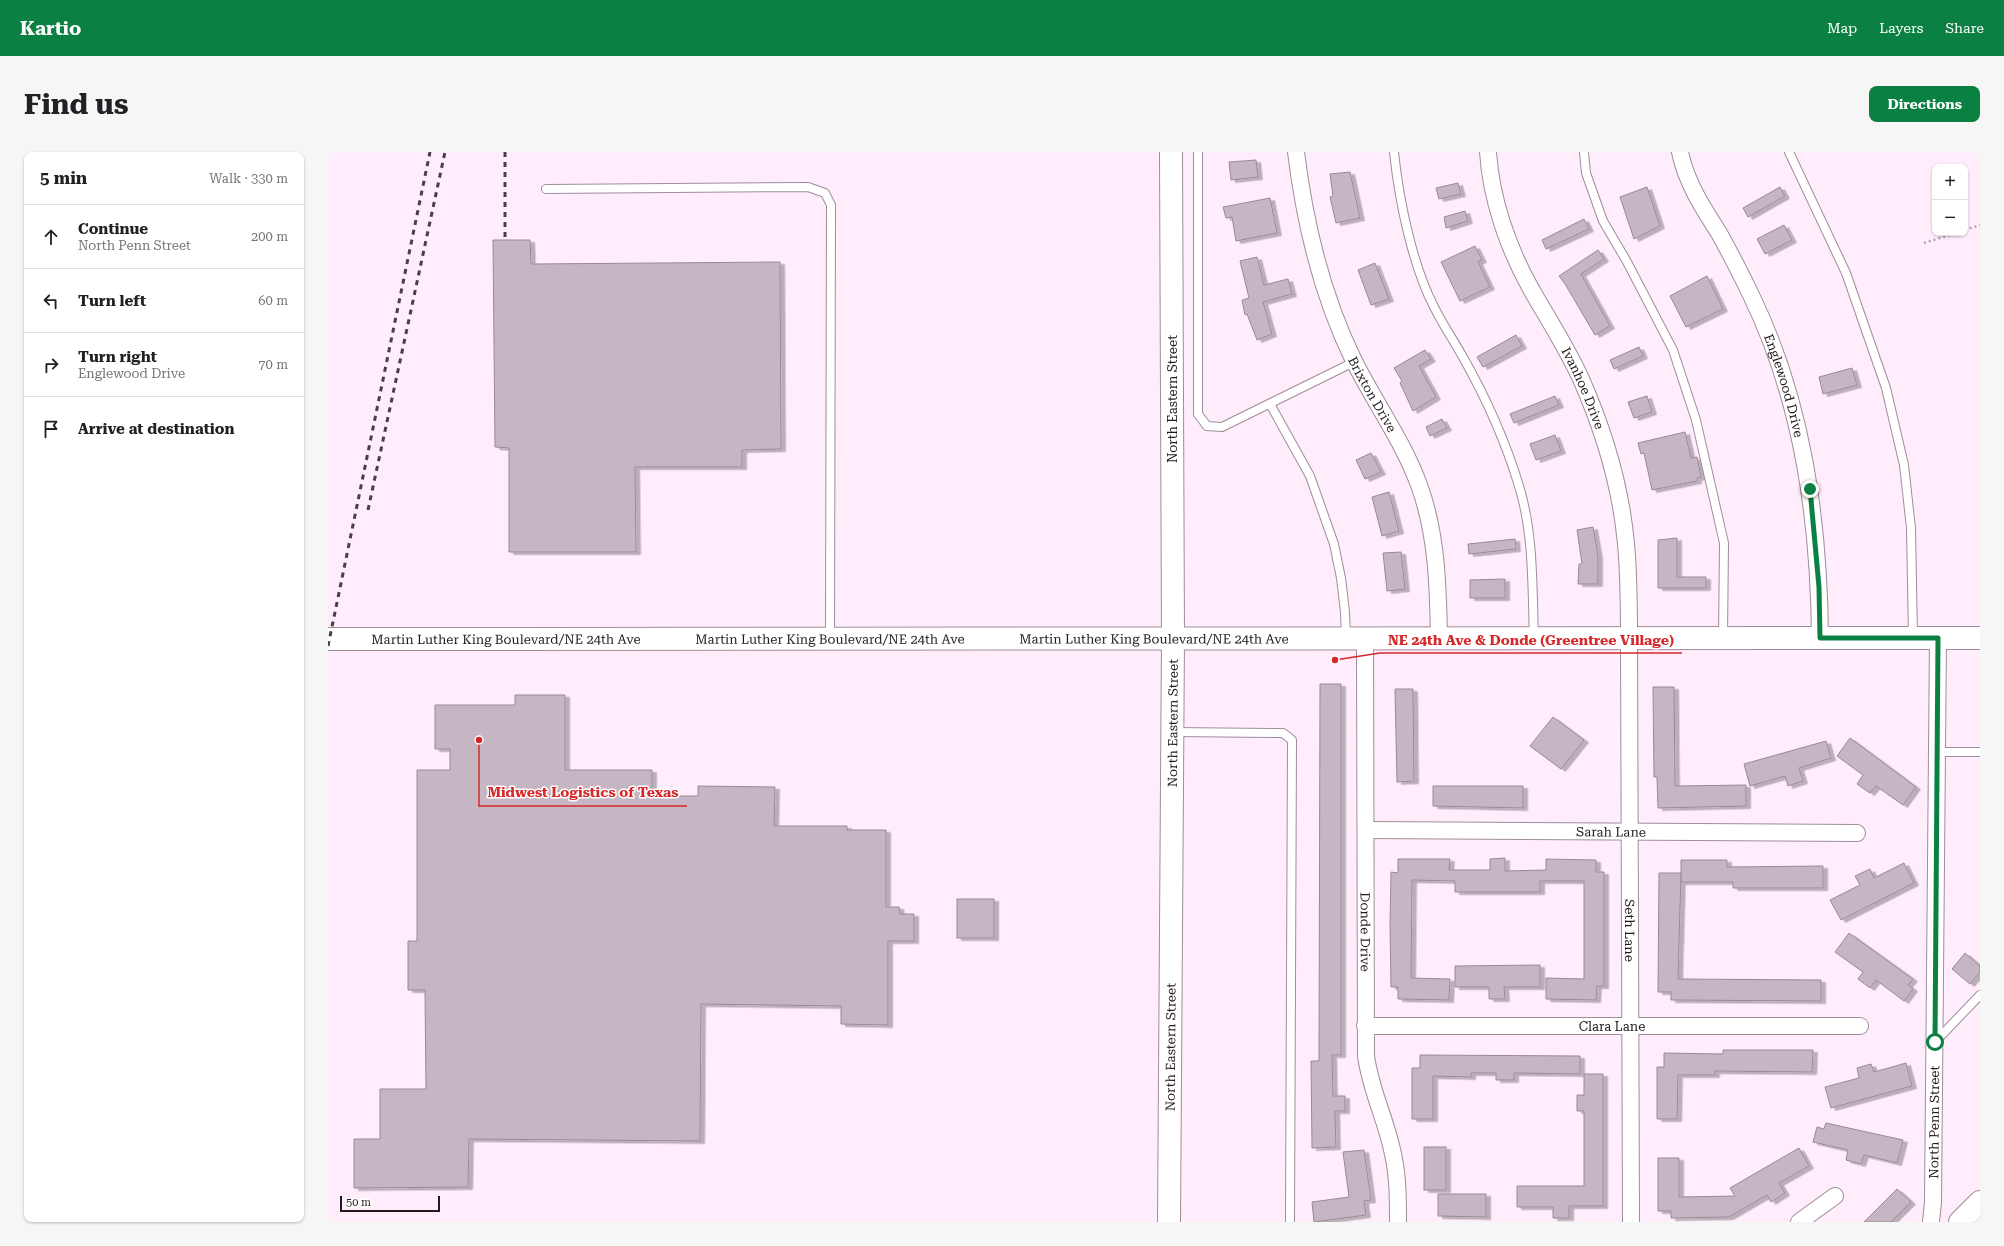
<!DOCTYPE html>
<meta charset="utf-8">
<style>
:root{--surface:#fff;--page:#f6f6f6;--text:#202124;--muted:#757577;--line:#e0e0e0;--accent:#0b8043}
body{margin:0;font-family:"Roboto Serif",serif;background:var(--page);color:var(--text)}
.controls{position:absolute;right:12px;top:12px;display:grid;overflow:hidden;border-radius:8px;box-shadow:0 1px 3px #0004}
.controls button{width:36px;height:36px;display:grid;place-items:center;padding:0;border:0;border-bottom:1px solid var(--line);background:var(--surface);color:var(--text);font:20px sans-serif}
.scale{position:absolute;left:12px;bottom:10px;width:100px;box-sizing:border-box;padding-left:4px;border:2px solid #20191e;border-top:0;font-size:11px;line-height:14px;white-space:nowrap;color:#20191e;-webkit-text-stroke:3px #fff;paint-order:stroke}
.stop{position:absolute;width:12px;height:12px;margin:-9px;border:3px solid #0b8043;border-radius:50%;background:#fff}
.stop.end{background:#0b8043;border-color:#fff;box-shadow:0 1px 4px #0008}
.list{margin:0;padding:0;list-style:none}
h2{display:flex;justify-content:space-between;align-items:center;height:52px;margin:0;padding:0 16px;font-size:17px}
h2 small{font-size:13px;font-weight:400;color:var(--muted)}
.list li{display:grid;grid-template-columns:26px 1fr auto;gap:12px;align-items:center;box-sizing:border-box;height:64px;padding:0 16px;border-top:1px solid var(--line)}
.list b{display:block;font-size:15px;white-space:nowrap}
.list p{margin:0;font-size:13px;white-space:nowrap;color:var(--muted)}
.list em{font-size:13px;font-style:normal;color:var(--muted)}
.icon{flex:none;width:22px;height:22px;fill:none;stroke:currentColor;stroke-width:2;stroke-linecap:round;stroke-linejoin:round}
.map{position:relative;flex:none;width:1652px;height:1070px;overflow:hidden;border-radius:8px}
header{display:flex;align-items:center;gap:24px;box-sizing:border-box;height:56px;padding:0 20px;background:var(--accent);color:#fff}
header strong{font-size:19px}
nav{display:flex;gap:22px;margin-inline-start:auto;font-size:14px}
.intro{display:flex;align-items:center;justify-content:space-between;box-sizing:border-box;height:96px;padding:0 24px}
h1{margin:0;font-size:28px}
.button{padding:10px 18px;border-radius:8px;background:var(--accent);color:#fff;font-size:14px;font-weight:700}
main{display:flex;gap:24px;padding:0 24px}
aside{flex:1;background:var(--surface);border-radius:8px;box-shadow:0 1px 3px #0004}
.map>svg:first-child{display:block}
.building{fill:#c6b5c2;stroke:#998996;filter:url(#shadow)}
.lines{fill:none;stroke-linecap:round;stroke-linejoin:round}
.service-casing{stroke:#9e8d9a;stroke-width:10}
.minor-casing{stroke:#9e8d9a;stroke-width:18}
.secondary-casing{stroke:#9e8d9a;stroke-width:24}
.primary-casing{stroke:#9e8d9a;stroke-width:24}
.path{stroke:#b2a4af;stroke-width:2.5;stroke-dasharray:2 3;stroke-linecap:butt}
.service{stroke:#fff;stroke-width:8}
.minor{stroke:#fff;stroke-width:16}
.secondary{stroke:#fff;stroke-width:22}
.primary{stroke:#fff;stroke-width:22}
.rail{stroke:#494047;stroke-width:3;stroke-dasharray:5 5;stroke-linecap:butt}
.route{stroke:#0b8043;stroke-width:5}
.labels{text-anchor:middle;stroke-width:3;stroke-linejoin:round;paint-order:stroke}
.street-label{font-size:13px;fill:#20191e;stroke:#fff}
.leader{fill:none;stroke:#d62828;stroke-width:1.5}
.callout-dot{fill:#d62828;stroke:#fff;stroke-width:1.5}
.callout-label{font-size:14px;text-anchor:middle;font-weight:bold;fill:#d62828;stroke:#fff;stroke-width:3;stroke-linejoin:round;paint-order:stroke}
</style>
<header>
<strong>Kartio</strong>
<nav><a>Map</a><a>Layers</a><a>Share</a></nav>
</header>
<div class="intro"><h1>Find us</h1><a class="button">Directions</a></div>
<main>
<aside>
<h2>5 min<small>Walk · 330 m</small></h2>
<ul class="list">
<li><svg class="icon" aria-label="ahead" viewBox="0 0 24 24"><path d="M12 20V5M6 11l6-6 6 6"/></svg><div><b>Continue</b><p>North Penn Street</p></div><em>200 m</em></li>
<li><svg class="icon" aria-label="left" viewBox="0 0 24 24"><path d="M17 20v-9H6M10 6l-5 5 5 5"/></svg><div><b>Turn left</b></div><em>60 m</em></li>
<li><svg class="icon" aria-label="right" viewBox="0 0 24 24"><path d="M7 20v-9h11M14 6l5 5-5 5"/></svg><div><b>Turn right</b><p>Englewood Drive</p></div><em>70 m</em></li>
<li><svg class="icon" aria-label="arrive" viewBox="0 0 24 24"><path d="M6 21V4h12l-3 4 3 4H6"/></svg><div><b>Arrive at destination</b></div></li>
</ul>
</aside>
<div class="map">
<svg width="1652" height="1070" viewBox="0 0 1652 1070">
<defs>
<filter id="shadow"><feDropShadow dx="4.5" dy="2.5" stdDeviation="0" flood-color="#0004"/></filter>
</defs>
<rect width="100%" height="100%" fill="#ffedfb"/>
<g class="building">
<polygon points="928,8 930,25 903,28 901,10"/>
<polygon points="1022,20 1032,66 1008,71 1002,45 1005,44 1002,22"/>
<polygon points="1130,31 1133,42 1111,47 1108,36"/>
<polygon points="1319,35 1332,74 1306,87 1292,45"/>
<polygon points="1452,35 1457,44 1420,65 1415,56"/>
<polygon points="942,46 949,81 908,89 904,65 898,66 895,55"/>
<polygon points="1137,59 1140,69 1118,76 1116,65"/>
<polygon points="1256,67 1261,77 1218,97 1214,88"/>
<polygon points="1456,73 1464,88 1437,102 1429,87"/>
<polygon points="165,88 202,88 203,112 452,110 453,297 414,298 414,315 307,315 308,400 181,400 181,296 167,295"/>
<polygon points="1147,94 1154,108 1150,110 1162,135 1132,149 1113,110"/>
<polygon points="1270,98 1276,107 1253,122 1282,174 1267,183 1237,132 1231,124"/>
<polygon points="929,105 936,133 960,127 964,142 935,150 944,182 929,188 919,162 917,163 914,148 921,146 912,109"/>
<polygon points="1047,111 1061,147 1043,153 1030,118"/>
<polygon points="1379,124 1395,157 1358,175 1342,144"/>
<polygon points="1188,183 1194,194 1155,215 1149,205"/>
<polygon points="1311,195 1315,204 1286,217 1282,208"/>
<polygon points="1097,198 1103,207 1091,214 1108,245 1085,259 1072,231 1074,229 1066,216"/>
<polygon points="1524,216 1529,233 1495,242 1491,225"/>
<polygon points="1227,244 1231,253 1186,271 1182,262"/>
<polygon points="1319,244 1324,260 1306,266 1300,250"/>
<polygon points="1114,267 1119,276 1102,284 1098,275"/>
<polygon points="1357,280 1363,306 1369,305 1373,325 1369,326 1369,329 1324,338 1316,301 1313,302 1310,291"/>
<polygon points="1227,283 1233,299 1208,308 1202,292"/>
<polygon points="1043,301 1053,320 1037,327 1028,308"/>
<polygon points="1061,340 1071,379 1054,384 1044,345"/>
<polygon points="1265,375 1270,404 1270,432 1250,432 1251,412 1254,412 1249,378"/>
<polygon points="1349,386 1349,425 1378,425 1378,436 1330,436 1330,388"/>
<polygon points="1187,387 1188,397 1141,402 1140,392"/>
<polygon points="1073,400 1077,437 1059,439 1055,401"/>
<polygon points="1177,427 1177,446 1142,446 1142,428"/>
<polygon points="992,532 1013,532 1013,903 1004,903 1005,944 1017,944 1017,959 1007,959 1008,995 984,996 983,909 991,909"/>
<polygon points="1325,535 1346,535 1347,634 1418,633 1418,654 1330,656 1329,625 1326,625"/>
<polygon points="1067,537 1085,537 1086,629 1069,630"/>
<polygon points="187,543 237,543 237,618 324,618 324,644 370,644 370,634 447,635 446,674 519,674 519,678 558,678 558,755 571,755 572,762 586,762 586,789 560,789 560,873 513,872 513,854 373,852 372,989 141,987 140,1035 26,1036 26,987 52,987 52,937 98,937 97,838 80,838 80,789 89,789 89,618 122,618 122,597 107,597 107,553 187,553"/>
<polygon points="1225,565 1256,588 1233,617 1202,594"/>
<polygon points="1522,586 1588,635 1575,653 1548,634 1542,641 1529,632 1535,623 1509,604"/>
<polygon points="1498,589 1503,606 1471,616 1475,629 1460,634 1457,624 1422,634 1416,612"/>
<polygon points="1105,634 1195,634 1195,656 1105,654"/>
<polygon points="1177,706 1177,719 1218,718 1218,707 1268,708 1268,720 1276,720 1276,834 1269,834 1268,848 1218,847 1218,826 1256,827 1256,729 1212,729 1212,740 1127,740 1127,729 1084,728 1083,826 1122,827 1121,848 1070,847 1070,835 1063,835 1062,772 1063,720 1070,721 1070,707 1122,707 1121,718 1162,718 1162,707"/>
<polygon points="1353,708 1399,708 1399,715 1495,714 1495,736 1405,736 1405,730 1353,730"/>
<polygon points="1576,711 1586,731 1513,768 1502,748 1532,733 1527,724 1542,717 1546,726"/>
<polygon points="1331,721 1353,721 1350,827 1493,828 1493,849 1343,848 1343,840 1330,840"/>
<rect x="629" y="747" width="37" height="39"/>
<polygon points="1521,781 1585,827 1580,833 1585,837 1576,849 1548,828 1542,836 1530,827 1535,820 1507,800"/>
<polygon points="1637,801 1652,814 1652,820 1642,832 1624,817"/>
<polygon points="1212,813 1212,835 1176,835 1177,847 1161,847 1161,835 1127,835 1127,814"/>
<polygon points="1395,898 1485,898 1484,920 1387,919 1387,923 1350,923 1349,967 1329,967 1329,915 1336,915 1336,901 1395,902"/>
<polygon points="1092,903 1252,904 1252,922 1186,921 1186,928 1168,928 1168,921 1143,921 1143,925 1105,924 1105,967 1084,967 1084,916 1092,916"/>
<polygon points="1578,911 1584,934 1503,956 1497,935 1531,926 1529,916 1543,912 1546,920"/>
<polygon points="1256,922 1275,922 1275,1054 1241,1054 1241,1066 1225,1066 1225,1055 1189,1055 1189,1034 1256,1034 1256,959 1249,959 1249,943 1256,943"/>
<polygon points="1498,971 1575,988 1569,1011 1536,1003 1533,1012 1518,1008 1520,998 1485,990 1489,975 1496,977"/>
<rect x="1096" y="995" width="22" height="43"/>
<polygon points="1471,996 1481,1014 1451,1031 1457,1041 1443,1050 1439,1043 1401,1065 1343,1066 1343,1059 1330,1059 1330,1006 1351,1006 1351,1045 1407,1044 1402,1036"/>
<polygon points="1036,998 1043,1048 1036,1049 1038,1063 986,1070 984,1050 1021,1045 1015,1000"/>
<polygon points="1569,1037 1583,1050 1563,1070 1536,1070"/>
<polygon points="1110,1042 1158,1042 1158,1065 1110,1064"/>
</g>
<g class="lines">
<g class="service-casing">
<g id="service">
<polyline points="870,0 870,262 879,274 894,275 1026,210"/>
<path d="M1066 0C1071 48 1084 112 1106 155 1115 173 1126 189 1136 207 1158 246 1178 291 1191 334 1206 382 1204 435 1206 485"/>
<polyline points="1256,0 1258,21 1275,69 1298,108 1345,198 1368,268 1396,391 1395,485"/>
<polyline points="1461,0 1518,121 1558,236 1576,313 1583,376 1585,485"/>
<polyline points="218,37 480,35 497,41 503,53 502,485"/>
<polyline points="942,252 982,324 1006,392 1013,426 1017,460 1018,485"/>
<polyline points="845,580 955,581 964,588 962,1070"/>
<polyline points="1610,600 1652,600"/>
<polyline points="1607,890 1652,843"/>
</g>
</g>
<g class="minor-casing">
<g id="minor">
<path id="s1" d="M968 0C977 73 994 144 1026 209 1047 251 1075 289 1091 333 1109 382 1110 434 1111 485"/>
<path id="s2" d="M1160 0C1163 47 1180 96 1203 137 1220 167 1239 196 1253 227 1276 279 1293 336 1298 392 1301 423 1301 455 1301 486L1303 1070"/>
<path id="s3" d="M1352 0C1358 30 1375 56 1391 81 1402 101 1413 122 1423 143 1475 250 1491 368 1492 486"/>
<path id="s4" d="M1037 486 1038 904C1043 940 1058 967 1065 1002 1070 1024 1070 1047 1070 1070"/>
<path id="s5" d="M1038 678 1529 681"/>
<path id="s6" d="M1037 874H1532"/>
<polyline points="1471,1070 1507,1044"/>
<path id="s7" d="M1603 1070 1605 1050 1610 486"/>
</g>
</g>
<g class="secondary-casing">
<g id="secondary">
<path id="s8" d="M0 487 1652 486"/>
<path id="s9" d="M841 1070 845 485 843 0"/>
</g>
</g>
<g class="primary-casing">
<polyline id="primary" points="1632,1070 1652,1050"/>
</g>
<g class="path">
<polyline points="1637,78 1652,73"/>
<polyline points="1596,91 1628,81"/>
</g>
<use href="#service" class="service"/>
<use href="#minor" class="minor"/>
<use href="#secondary" class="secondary"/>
<use href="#primary" class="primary"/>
<g class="rail">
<polyline points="177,0 177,88"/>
<polyline points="40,358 117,0"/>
<polyline points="0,494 102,0"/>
</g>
</g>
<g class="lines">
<polyline class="route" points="1482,337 1491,435 1492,486 1610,486 1607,890"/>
</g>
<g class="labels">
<g class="street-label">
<text dy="5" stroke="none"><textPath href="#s3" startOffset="257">Englewood Drive</textPath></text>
<text dy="5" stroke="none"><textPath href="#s2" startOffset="257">Ivanhoe Drive</textPath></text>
<text dy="5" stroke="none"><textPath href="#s1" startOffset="256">Brixton Drive</textPath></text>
<text transform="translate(844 247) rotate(-90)" y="5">North Eastern Street</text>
<text dy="5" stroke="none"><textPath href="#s8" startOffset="502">Martin Luther King Boulevard/NE 24th Ave</textPath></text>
<text dy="5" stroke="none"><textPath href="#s8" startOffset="178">Martin Luther King Boulevard/NE 24th Ave</textPath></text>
<text dy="5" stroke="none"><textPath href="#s8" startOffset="826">Martin Luther King Boulevard/NE 24th Ave</textPath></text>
<text dy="5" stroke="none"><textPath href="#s9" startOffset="499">North Eastern Street</textPath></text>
<text dy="5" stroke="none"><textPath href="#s5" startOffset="245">Sarah Lane</textPath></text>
<text dy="5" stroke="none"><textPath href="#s2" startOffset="806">Seth Lane</textPath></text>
<text dy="5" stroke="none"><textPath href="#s4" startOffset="294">Donde Drive</textPath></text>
<text dy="5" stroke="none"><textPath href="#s6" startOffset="247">Clara Lane</textPath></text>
<text dy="5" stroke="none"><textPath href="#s9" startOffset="175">North Eastern Street</textPath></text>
<text dy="5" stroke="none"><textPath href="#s7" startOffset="100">North Penn Street</textPath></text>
</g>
</g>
<path class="leader" d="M1007 508L1052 501H1354M151 588L151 654H359"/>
<g class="callout-dot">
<circle cx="1007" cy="508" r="4"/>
<circle cx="151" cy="588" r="4"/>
</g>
<g class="callout-label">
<text x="1203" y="493">NE 24th Ave &amp; Donde (Greentree Village)</text>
<text x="255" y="645">Midwest Logistics of Texas</text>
</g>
</svg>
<div class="controls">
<button>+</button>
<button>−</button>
</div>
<div class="scale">50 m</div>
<div class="stop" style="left:1607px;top:890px"></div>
<div class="stop end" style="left:1482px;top:337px"></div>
</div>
</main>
